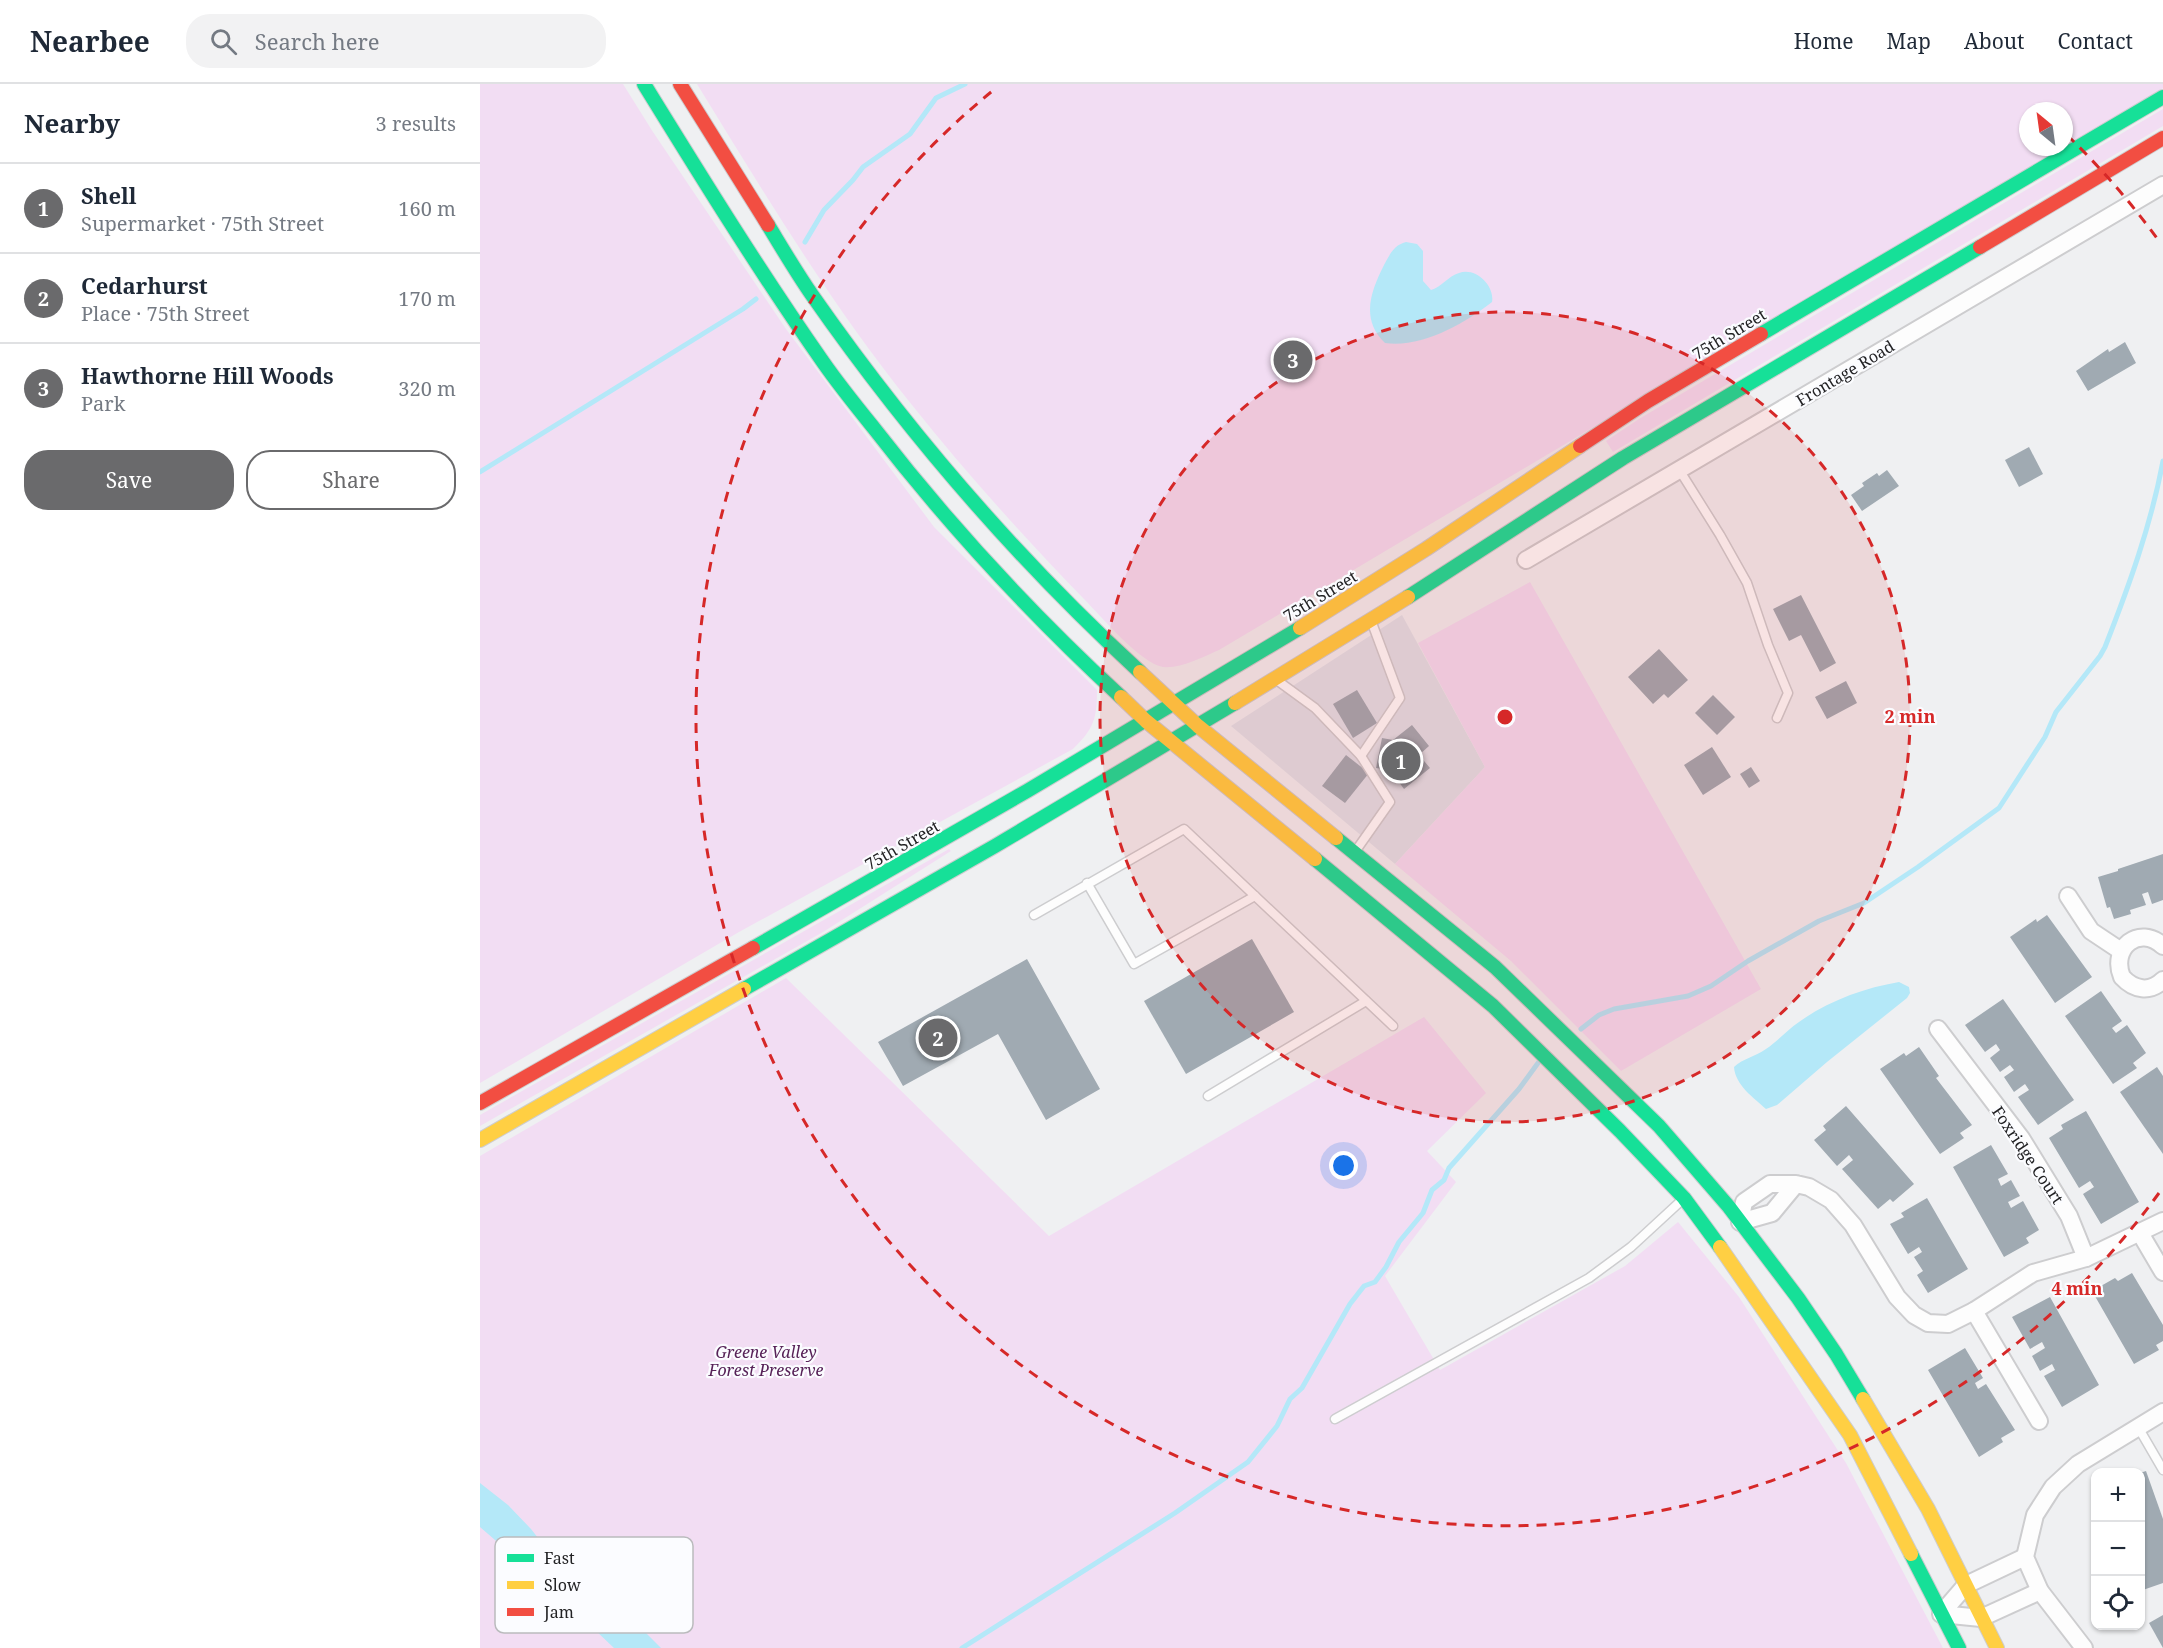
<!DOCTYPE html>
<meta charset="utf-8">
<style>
:root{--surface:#fff;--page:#f2f2f3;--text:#1f2937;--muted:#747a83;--line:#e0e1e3;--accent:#6a6a6c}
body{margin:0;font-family:"Noto Serif",serif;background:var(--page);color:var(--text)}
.controls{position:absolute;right:18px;bottom:18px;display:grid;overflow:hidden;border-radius:12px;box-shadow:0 2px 4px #0004}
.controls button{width:54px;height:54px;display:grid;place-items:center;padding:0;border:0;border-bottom:2px solid var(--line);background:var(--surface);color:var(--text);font:30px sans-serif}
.compass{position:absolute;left:1539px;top:18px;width:54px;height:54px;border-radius:50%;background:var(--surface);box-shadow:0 2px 4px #0004;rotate:331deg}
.you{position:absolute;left:864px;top:1082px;width:21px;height:21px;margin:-15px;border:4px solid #fff;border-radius:50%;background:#1a73e8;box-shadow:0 0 0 9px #1a73e833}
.badge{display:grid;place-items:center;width:39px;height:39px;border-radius:50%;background:var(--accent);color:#fff;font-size:20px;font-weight:700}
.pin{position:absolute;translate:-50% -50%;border:3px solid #fff;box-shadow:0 2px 6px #0006}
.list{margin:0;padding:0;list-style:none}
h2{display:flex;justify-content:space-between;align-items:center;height:78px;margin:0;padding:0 24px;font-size:26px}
h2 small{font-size:20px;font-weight:400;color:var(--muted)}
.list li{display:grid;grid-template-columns:39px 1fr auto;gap:18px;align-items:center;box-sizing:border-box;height:90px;padding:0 24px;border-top:2px solid var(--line)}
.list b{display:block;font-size:22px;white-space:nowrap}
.list p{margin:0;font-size:20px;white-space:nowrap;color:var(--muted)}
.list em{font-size:20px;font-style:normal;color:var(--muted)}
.actions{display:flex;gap:12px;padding:18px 24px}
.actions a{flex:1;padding:14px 0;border:2px solid var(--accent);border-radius:24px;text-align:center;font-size:21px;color:var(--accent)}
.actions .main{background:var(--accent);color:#fff}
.icon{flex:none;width:33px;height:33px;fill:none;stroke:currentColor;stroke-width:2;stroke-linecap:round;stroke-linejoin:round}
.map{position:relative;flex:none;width:1683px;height:1564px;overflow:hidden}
header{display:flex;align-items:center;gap:36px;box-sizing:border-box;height:84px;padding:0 30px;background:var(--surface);border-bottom:2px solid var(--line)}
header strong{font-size:28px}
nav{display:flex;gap:33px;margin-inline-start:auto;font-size:21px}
.search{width:420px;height:54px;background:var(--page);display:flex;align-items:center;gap:15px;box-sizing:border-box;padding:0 21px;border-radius:24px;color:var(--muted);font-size:22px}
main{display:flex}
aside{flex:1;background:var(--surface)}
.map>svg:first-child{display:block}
.built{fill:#e0e2e9}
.green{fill:#f2ddf3;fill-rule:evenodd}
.water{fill:#b4e8f8}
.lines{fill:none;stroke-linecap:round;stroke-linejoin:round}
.stream{stroke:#b4e8f8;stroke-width:5}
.building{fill:#a0aab2}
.lane-casing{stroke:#cdcdcf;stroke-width:11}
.street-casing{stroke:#cdcdcf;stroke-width:20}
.fast-casing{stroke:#cdcdcf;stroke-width:16}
.slow-casing{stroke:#cdcdcf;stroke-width:16}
.jam-casing{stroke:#cdcdcf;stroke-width:16}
.lane{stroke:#fdfdfd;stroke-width:8}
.street{stroke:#fdfdfd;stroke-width:16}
.fast{stroke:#16e098;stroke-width:14}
.slow{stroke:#ffcf43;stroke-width:14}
.jam{stroke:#f24e42;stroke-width:14}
.ring{fill:none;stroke:#d62828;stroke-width:3;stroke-dasharray:10 8}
.labels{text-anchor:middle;stroke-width:4.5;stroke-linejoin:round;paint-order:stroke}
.street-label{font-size:16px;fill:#222224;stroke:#fbfcff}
.park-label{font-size:16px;font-style:italic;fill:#572258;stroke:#fbfcff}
.key{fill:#fbfcff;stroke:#babbbd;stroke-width:1.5}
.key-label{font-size:16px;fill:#222224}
.centre{fill:#d62828;stroke:#fbfcff;stroke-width:3}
.ring-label{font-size:18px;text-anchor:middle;font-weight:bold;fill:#d62828;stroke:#fbfcff;stroke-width:4.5;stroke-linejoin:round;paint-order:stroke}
</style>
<header>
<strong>Nearbee</strong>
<div class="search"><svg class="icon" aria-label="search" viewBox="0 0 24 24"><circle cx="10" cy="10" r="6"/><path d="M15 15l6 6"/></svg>Search here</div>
<nav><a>Home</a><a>Map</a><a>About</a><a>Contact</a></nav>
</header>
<main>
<aside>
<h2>Nearby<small>3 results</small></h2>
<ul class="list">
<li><span class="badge">1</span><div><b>Shell</b><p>Supermarket · 75th Street</p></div><em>160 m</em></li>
<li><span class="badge">2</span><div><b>Cedarhurst</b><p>Place · 75th Street</p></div><em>170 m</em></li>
<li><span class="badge">3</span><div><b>Hawthorne Hill Woods</b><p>Park</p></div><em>320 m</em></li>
</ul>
<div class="actions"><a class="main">Save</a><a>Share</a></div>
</aside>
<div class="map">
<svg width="1683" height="1564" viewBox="0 0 1683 1564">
<rect width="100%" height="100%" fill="#eff0f2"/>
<polygon class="built" points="922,531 1005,683 915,780 751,642"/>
<g class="green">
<path d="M0 0H143L173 48 306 245 454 443 617 606C617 634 614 645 593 665L259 848 0 999Z"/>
<path d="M217 0H1683V4L739 566C723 573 700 585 683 583 660 579 621 532 604 515 544 453 486 389 432 321 352 222 284 109 217 0ZM1548 27H1584V63H1548Z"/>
<polygon points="1683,25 1683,42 1133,368 1126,357 1159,335"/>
<polygon points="1050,498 1281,905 1141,987 1031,877 915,780 1005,683 938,559"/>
<polygon points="469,765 471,767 343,848 0,1042 0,1031"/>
<polygon points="306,894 569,1152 944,933 1006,1009 947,1067 976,1098 905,1192 960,1286 1145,1182 1198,1138 1259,1213 1366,1379 1463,1564 0,1564 0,1072"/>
</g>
<g class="water">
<path d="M926 158 937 160 943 167V197L951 206C962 203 968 192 979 189 996 183 1015 202 1012 218 984 240 942 264 905 259 880 235 891 207 904 181 910 170 914 161 926 158Z"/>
<path d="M1419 898 1429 903 1430 909 1427 914 1347 978 1297 1021 1286 1025C1274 1014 1255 1001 1254 983 1262 975 1276 972 1286 965 1298 957 1307 946 1319 938 1348 917 1384 904 1419 898Z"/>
<polygon points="0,1399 28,1421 51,1445 73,1473 153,1536 181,1564 134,1564 73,1506 0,1443"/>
</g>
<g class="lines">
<g class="stream">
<polyline points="325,158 344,126 373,96 383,83 430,50 456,14 485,0"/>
<polyline points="0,388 263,225 276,215"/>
<path d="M1101 945 1119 931 1134 925 1208 912 1231 902 1268 877 1339 837 1384 819 1438 783 1519 724 1565 653 1576 628 1620 572 1625 563C1649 502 1671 441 1683 377"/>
<polyline points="482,1564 695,1429 768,1378 797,1342 810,1315 822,1304 870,1220 884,1202 895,1198 906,1183 919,1158 943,1129 952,1106 964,1096 969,1084 1039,1005 1058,979"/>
</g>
</g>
<g class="building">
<polygon points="1645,258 1656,279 1608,307 1596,287 1628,265 1629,268"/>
<polygon points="1549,363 1563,390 1539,403 1525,376"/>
<polygon points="1407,386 1419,402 1382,427 1371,411 1384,402 1382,399 1397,389 1399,392"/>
<polygon points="1321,511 1356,579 1340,588 1321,551 1309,557 1293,525"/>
<polygon points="1179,565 1208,596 1188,614 1184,610 1173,620 1148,593"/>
<polygon points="1366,597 1377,619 1347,635 1335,613"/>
<polygon points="877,606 897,639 873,654 853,620"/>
<polygon points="1233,611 1255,633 1237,651 1215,629"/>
<polygon points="932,641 949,662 939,671 950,684 924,705 910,686 896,684 902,654 913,656"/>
<polygon points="1232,663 1251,693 1223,711 1204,681"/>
<polygon points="866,671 889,689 865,719 842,702"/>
<polygon points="1271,683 1280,697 1269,704 1260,690"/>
<polygon points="1683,770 1683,816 1672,820 1668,808 1662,810 1666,821 1650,826 1651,830 1634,835 1630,823 1627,824 1618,793 1638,787 1638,785"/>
<polygon points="1567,831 1612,893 1575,919 1530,853 1556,835 1557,838"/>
<polygon points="772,855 814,928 706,990 664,917"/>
<polygon points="547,875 620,1005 566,1036 518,950 423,1002 398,958"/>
<polygon points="1621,907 1642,937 1632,944 1636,949 1647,941 1666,969 1653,979 1657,984 1633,1000 1585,932"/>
<polygon points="1523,915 1594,1016 1558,1041 1538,1013 1549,1006 1545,1000 1534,1008 1524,993 1534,986 1530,981 1520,988 1510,974 1520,966 1516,960 1505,968 1485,941"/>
<polygon points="1439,963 1459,992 1456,994 1492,1041 1480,1049 1484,1054 1460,1070 1400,985 1424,969 1426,972"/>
<polygon points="1677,983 1683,992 1683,1070 1640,1008"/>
<polygon points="1366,1022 1434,1100 1413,1118 1410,1115 1398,1125 1362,1085 1373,1076 1369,1071 1357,1082 1334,1056 1346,1046 1343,1042"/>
<polygon points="1606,1027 1659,1118 1621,1140 1603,1110 1614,1103 1610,1097 1599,1104 1569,1054 1583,1045 1581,1041"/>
<polygon points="1511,1061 1528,1090 1518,1095 1521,1102 1531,1096 1540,1112 1528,1118 1531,1124 1543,1117 1559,1146 1546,1154 1549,1159 1524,1173 1473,1083"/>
<polygon points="1447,1114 1488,1185 1448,1209 1437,1191 1443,1187 1434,1173 1442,1168 1439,1163 1428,1170 1410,1140 1424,1133 1421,1129"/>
<polygon points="1652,1189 1683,1241 1683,1257 1676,1261 1679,1266 1654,1280 1612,1207 1635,1194 1638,1197"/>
<polygon points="1570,1213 1619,1301 1582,1323 1564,1292 1575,1286 1572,1280 1560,1287 1552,1272 1565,1264 1562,1258 1550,1265 1532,1233"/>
<polygon points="1485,1264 1503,1294 1495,1299 1498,1305 1506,1300 1535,1346 1521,1354 1523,1358 1499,1373 1448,1286"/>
<polygon points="1666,1387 1683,1435 1683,1499 1660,1507 1660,1389"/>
<polygon points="1683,1531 1683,1564 1669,1539"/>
</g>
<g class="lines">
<g class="lane-casing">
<g id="lane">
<polyline points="1200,387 1240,451 1267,499 1288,561 1308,609 1297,634"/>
<polyline points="798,597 835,624 881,672 910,718 877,765"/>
<polyline points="881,672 920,614 892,539"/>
<polyline points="607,799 654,880 775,812"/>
<polyline points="554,831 704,745 913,942"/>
<polyline points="728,1012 886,917"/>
<polyline points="855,1335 1109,1194 1151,1163 1202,1116"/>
<polyline points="1658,1343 1683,1386"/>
</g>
</g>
<g class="street-casing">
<g id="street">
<polyline points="1046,476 1683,101"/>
<polyline points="1588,812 1611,847 1641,867"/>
<path d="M1683 862C1659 840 1630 864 1642 893 1654 906 1670 909 1683 896"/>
<polyline points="1458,945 1541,1054 1589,1132 1606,1174"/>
<polyline points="1316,1100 1292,1129 1260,1138 1264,1118 1290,1100 1316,1100 1329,1103 1351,1116 1373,1141 1417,1213 1434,1231 1448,1239 1468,1240 1494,1227 1553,1189 1606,1174 1683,1137"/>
<polyline points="1660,1149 1683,1188"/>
<polyline points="1494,1227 1559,1337"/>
<polyline points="1545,1473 1486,1501 1461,1530 1501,1534 1560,1507"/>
<polyline points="1604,1564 1560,1507 1545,1473 1555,1431 1573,1403 1598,1380 1683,1328"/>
</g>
</g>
<g class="fast-casing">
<g id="fast">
<path d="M164 0C222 94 280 188 343 278 359 301 376 322 393 343 468 440 551 530 641 613"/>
<path d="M288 141C302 164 316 188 332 211 427 347 537 475 660 588"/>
<polyline points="1281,250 1683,13"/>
<polyline points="928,513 1143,374 1500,163"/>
<polyline points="856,754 1015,883 1179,1042 1249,1123 1318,1214 1356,1270 1383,1315"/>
<polyline points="835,775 1013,922 1140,1047 1204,1114 1240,1163"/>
<polyline points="273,864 547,707 820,544"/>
<polyline points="264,905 515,762 755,619"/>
<polyline points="1431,1470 1479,1564"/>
</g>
</g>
<g class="slow-casing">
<g id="slow">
<polyline points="820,544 946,465 1100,362"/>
<polyline points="660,588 718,642 856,754"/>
<polyline points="641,613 666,637 835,775"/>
<polyline points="755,619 928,513"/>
<polyline points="0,1056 264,905"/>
<polyline points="1240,1163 1370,1351 1431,1470"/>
<polyline points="1383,1315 1448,1425 1517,1564"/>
</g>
</g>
<g class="jam-casing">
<g id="jam">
<polyline points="200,0 288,141"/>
<polyline points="1500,163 1683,54"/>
<polyline points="1100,362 1168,317 1281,250"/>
<polyline points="0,1019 273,864"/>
</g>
</g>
<use href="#lane" class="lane"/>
<use href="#street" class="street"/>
<use href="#fast" class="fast"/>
<use href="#slow" class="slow"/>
<use href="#jam" class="jam"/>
</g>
<circle cx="1025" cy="633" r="405" fill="#d62828" fill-opacity=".12"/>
<g class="ring">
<circle cx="1025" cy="633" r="405"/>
<path d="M1679 1109A809 809 0 1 1 516 4M1587 51A809 809 0 0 1 1679 157"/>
</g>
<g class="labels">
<g class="street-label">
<text transform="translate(1249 250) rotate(-31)" y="6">75th Street</text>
<text transform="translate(1365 289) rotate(-31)" y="6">Frontage Road</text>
<text transform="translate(840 512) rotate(-31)" y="6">75th Street</text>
<text transform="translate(422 761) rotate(-30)" y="6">75th Street</text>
<text transform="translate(1548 1071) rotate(56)" y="6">Foxridge Court</text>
</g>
<g class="park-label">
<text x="286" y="1274">Greene Valley<tspan x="286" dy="18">Forest Preserve</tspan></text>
</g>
</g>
<rect x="15" y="1453" width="198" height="96" rx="9" class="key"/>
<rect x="27" y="1470" width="27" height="8" fill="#16e098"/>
<rect x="27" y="1497" width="27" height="8" fill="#ffcf43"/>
<rect x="27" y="1524" width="27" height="8" fill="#f24e42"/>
<g class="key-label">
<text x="64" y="1480">Fast</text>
<text x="64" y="1507">Slow</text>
<text x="64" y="1534">Jam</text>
</g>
<circle cx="1025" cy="633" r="9" class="centre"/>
<g class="ring-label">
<text x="1430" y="639">2 min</text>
<text x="1597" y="1211">4 min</text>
</g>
</svg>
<div class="controls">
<button>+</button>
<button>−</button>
<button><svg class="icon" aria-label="locate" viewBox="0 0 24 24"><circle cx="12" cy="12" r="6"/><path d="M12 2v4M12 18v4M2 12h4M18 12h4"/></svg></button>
</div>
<svg class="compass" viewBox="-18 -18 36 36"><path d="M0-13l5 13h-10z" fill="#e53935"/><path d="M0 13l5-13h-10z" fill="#747a83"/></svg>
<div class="you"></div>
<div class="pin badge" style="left:921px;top:677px">1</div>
<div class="pin badge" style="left:458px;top:954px">2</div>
<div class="pin badge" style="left:813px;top:276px">3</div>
</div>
</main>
